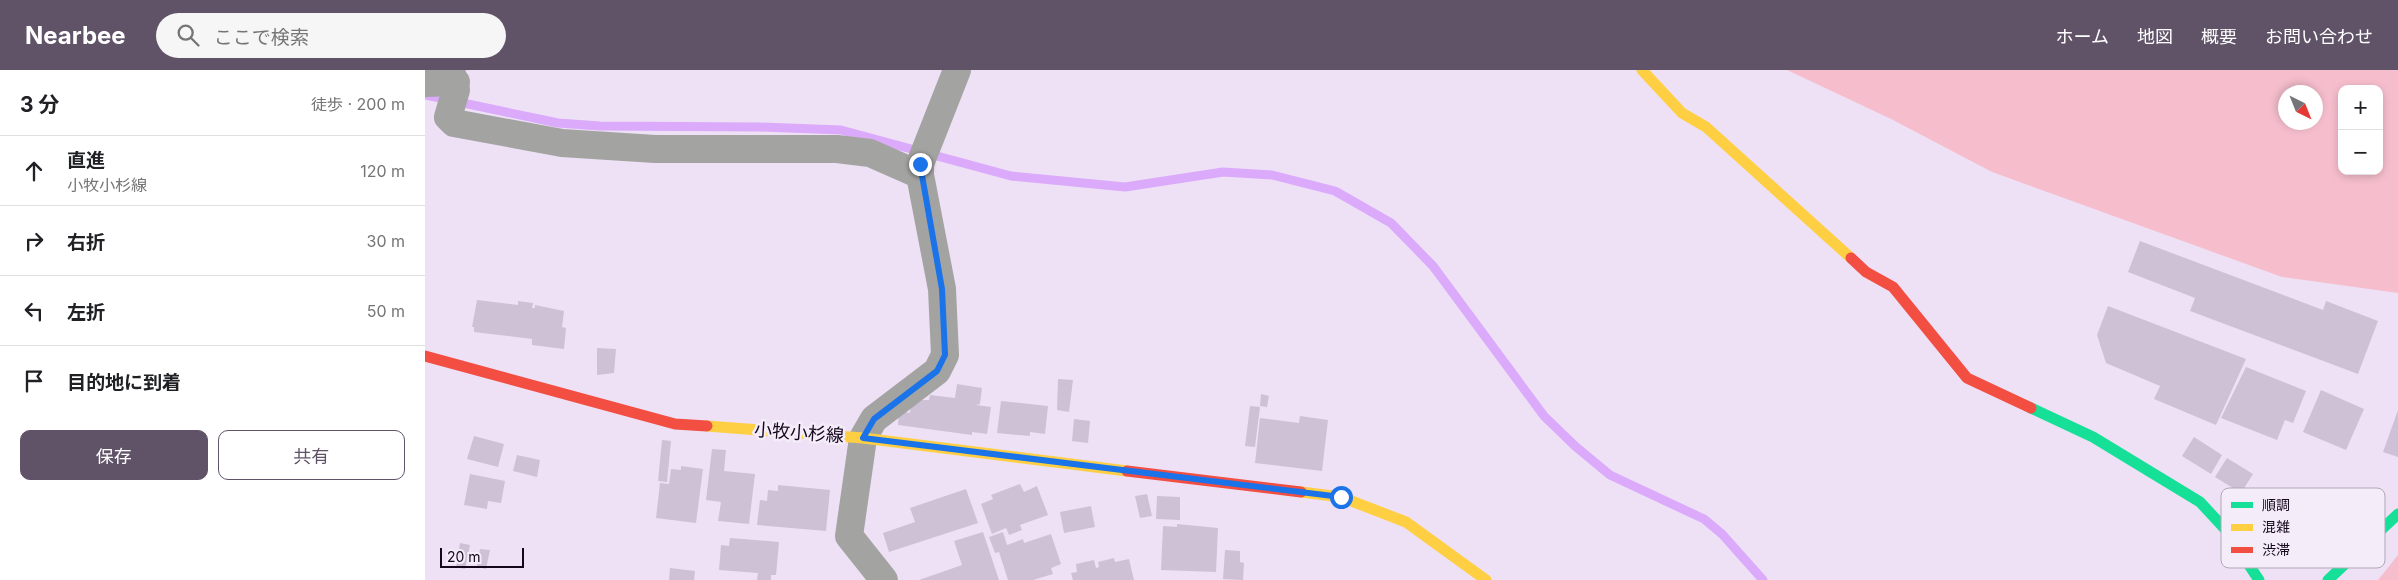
<!DOCTYPE html>
<html lang="ja">
<meta charset="utf-8">
<style>
:root{--surface:#fff;--page:#f6f6f6;--text:#202124;--muted:#757577;--line:#e0e0e0;--accent:#605368}
body{margin:0;font-family:Inter,"Noto Sans JP",sans-serif;background:var(--page);color:var(--text)}
.controls{position:absolute;right:15px;top:15px;display:grid;overflow:hidden;border-radius:10px;box-shadow:0 2px 8px #0003}
.controls button{width:45px;height:45px;display:grid;place-items:center;padding:0;border:0;border-bottom:1px solid var(--line);background:var(--surface);color:var(--text);font:25px sans-serif}
.compass{position:absolute;left:1853px;top:15px;width:45px;height:45px;border-radius:50%;background:var(--surface);box-shadow:0 2px 8px #0003;rotate:137deg}
.scale{position:absolute;left:15px;bottom:12px;width:84px;box-sizing:border-box;padding-left:5px;border:2px solid #14071b;border-top:0;font-size:14px;line-height:18px;white-space:nowrap;color:#14071b;-webkit-text-stroke:4px #f4ecf9;paint-order:stroke}
.stop{position:absolute;width:15px;height:15px;margin:-11px;border:4px solid #1a73e8;border-radius:50%;background:#fff}
.stop.end{background:#1a73e8;border-color:#fff;box-shadow:0 1px 5px #0008}
.list{margin:0;padding:0;list-style:none}
h2{display:flex;justify-content:space-between;align-items:center;height:65px;margin:0;padding:0 20px;font-size:21px}
h2 small{font-size:16px;font-weight:400;color:var(--muted)}
.list li{display:grid;grid-template-columns:32px 1fr auto;gap:15px;align-items:center;box-sizing:border-box;height:70px;padding:0 20px;border-top:1px solid var(--line)}
.list b{display:block;font-size:19px;white-space:nowrap}
.list p{margin:0;font-size:16px;white-space:nowrap;color:var(--muted)}
.list em{font-size:16px;font-style:normal;color:var(--muted)}
.actions{display:flex;gap:10px;padding:15px 20px}
.actions a{flex:1;padding:11px 0;border:1px solid var(--accent);border-radius:10px;text-align:center;font-size:18px;color:var(--accent)}
.actions .main{background:var(--accent);color:#fff}
.icon{flex:none;width:28px;height:28px;fill:none;stroke:currentColor;stroke-width:2;stroke-linecap:round;stroke-linejoin:round}
.map{position:relative;flex:none;width:1973px;height:510px;overflow:hidden}
header{display:flex;align-items:center;gap:30px;box-sizing:border-box;height:70px;padding:0 25px;background:var(--accent);color:#fff}
header strong{font-size:24px}
nav{display:flex;gap:28px;margin-inline-start:auto;font-size:18px}
.search{width:350px;height:45px;background:var(--page);display:flex;align-items:center;gap:12px;box-sizing:border-box;padding:0 18px;border-radius:28px;color:var(--muted);font-size:19px}
main{display:flex}
aside{flex:1;background:var(--surface)}
.map>svg:first-child{display:block}
.green{fill:#f6becd;fill-rule:evenodd}
.lines{fill:none;stroke-linecap:round;stroke-linejoin:round}
.stream{stroke:#dbaafa;stroke-width:9}
.building{fill:#cec1d6}
.street{stroke:#a3a4a2;stroke-width:28}
.fast{stroke:#16e098;stroke-width:11}
.slow{stroke:#ffcf43;stroke-width:11}
.jam{stroke:#f24e42;stroke-width:11}
.route{stroke:#1a73e8;stroke-width:6}
.labels{text-anchor:middle;stroke-width:5;stroke-linejoin:round;paint-order:stroke}
.street-label{font-size:18px;fill:#14071b;stroke:#f4ecf9}
.key{fill:#f4ecf9;stroke:#b1a7b6;stroke-width:1}
.key-label{font-size:14px;fill:#14071b}
</style>
<header>
<strong>Nearbee</strong>
<div class="search"><svg class="icon" aria-label="search" viewBox="0 0 24 24"><circle cx="10" cy="10" r="6"/><path d="M15 15l6 6"/></svg>ここで検索</div>
<nav><a>ホーム</a><a>地図</a><a>概要</a><a>お問い合わせ</a></nav>
</header>
<main>
<aside>
<h2>3 分<small>徒歩 · 200 m</small></h2>
<ul class="list">
<li><svg class="icon" aria-label="ahead" viewBox="0 0 24 24"><path d="M12 20V5M6 11l6-6 6 6"/></svg><div><b>直進</b><p>小牧小杉線</p></div><em>120 m</em></li>
<li><svg class="icon" aria-label="right" viewBox="0 0 24 24"><path d="M7 20v-9h11M14 6l5 5-5 5"/></svg><div><b>右折</b></div><em>30 m</em></li>
<li><svg class="icon" aria-label="left" viewBox="0 0 24 24"><path d="M17 20v-9H6M10 6l-5 5 5 5"/></svg><div><b>左折</b></div><em>50 m</em></li>
<li><svg class="icon" aria-label="arrive" viewBox="0 0 24 24"><path d="M6 21V4h12l-3 4 3 4H6"/></svg><div><b>目的地に到着</b></div></li>
</ul>
<div class="actions"><a class="main">保存</a><a>共有</a></div>
</aside>
<div class="map">
<svg width="1973" height="510" viewBox="0 0 1973 510">
<rect width="100%" height="100%" fill="#eee1f6"/>
<g class="green">
<path d="M1362 0H1973V223L1857 207 1567 102 1466 49ZM1917 19H1954V101H1917ZM1860 22H1890V52H1860Z"/>
<polygon points="1973,485 1973,510 1953,510"/>
</g>
<g class="lines">
<polyline class="stream" points="0,25 133,53 175,56 334,57 416,60 586,106 700,117 798,102 847,105 910,121 966,153 1008,196 1119,346 1150,376 1185,405 1279,449 1297,464 1338,510"/>
</g>
<g class="building">
<polygon points="1715,171 1898,240 1901,231 1953,251 1933,304 1765,241 1770,228 1703,202"/>
<polygon points="52,230 93,235 93,231 108,233 107,238 110,238 110,235 139,241 137,257 141,258 139,279 107,275 107,269 49,262 49,257 47,257"/>
<polygon points="1683,236 1821,289 1791,355 1729,329 1735,316 1681,293 1672,265"/>
<polygon points="172,278 191,279 189,303 172,305"/>
<polygon points="1821,297 1881,321 1868,353 1860,350 1852,370 1796,348"/>
<polygon points="633,309 648,310 644,342 632,340"/>
<polygon points="532,314 557,318 555,334 551,335 566,337 562,364 547,362 547,365 473,355 474,341 485,343 486,333 493,333 497,330 504,330 505,325 530,328"/>
<polygon points="1896,320 1939,339 1921,380 1878,362"/>
<polygon points="836,324 844,326 842,337 835,336"/>
<polygon points="576,331 623,336 620,364 605,362 605,366 572,363"/>
<polygon points="825,336 835,337 830,377 820,376"/>
<polygon points="1973,340 1973,387 1958,382"/>
<polygon points="875,346 903,350 897,401 830,393 835,348 874,353"/>
<polygon points="649,349 665,351 663,373 647,371"/>
<polygon points="49,366 79,374 73,397 42,389"/>
<polygon points="1769,367 1797,385 1786,404 1757,386"/>
<polygon points="237,370 246,371 242,412 233,411"/>
<polygon points="287,379 301,380 299,401 330,404 324,454 293,451 296,432 281,430"/>
<polygon points="92,385 115,390 112,407 88,401"/>
<polygon points="1802,388 1828,404 1816,423 1790,407"/>
<polygon points="256,396 278,399 271,453 231,448 235,413 244,414 246,399 256,400"/>
<polygon points="45,404 80,411 76,433 63,431 62,439 39,435"/>
<polygon points="595,414 599,422 612,416 623,445 595,455 597,460 584,465 581,458 567,464 556,434 568,429 566,425"/>
<polygon points="353,415 405,420 401,461 332,455 335,430 342,431 343,420 353,421"/>
<polygon points="541,419 553,453 464,482 458,463 490,452 485,438"/>
<polygon points="722,424 727,446 715,448 710,426"/>
<polygon points="732,426 755,427 755,450 731,449"/>
<polygon points="666,436 670,457 639,463 635,442"/>
<polygon points="752,454 793,458 791,502 736,500 738,456 752,457"/>
<polygon points="558,462 574,510 494,510 537,495 529,471"/>
<polygon points="578,462 582,475 598,469 599,473 626,464 636,494 626,498 628,504 608,510 583,510 574,482 570,483 564,467"/>
<polygon points="305,468 354,472 351,505 346,505 346,510 332,510 333,503 294,500 296,475 304,476"/>
<polygon points="35,473 45,475 40,499 31,497"/>
<polygon points="55,479 65,480 61,499 52,497"/>
<polygon points="800,480 815,481 815,492 819,493 818,510 798,509"/>
<polygon points="689,488 690,492 704,489 709,510 648,510 646,503 652,502 651,494 669,490 671,498 674,497 673,492"/>
<polygon points="245,498 270,501 269,510 244,510"/>
</g>
<g class="lines">
<g class="street">
<polyline points="26,0 31,20 23,47 29,53 137,73 230,79 412,79 445,83 495,105"/>
<polyline points="0,13 31,12"/>
<polyline points="459,510 424,466 438,368 449,349 512,301 520,285 517,219 495,105 495,94 532,0"/>
</g>
<g class="fast">
<polyline points="1606,338 1668,367 1775,432 1800,459 1834,510"/>
<polyline points="1903,510 1973,444"/>
</g>
<g class="slow">
<polyline points="1217,0 1257,43 1281,57 1426,188"/>
<polyline points="282,356 438,368 702,401"/>
<polyline points="876,422 916,427 981,452 1061,510"/>
</g>
<g class="jam">
<polyline points="1426,188 1441,202 1468,217 1542,308 1606,338"/>
<polyline points="0,286 250,354 282,356"/>
<polyline points="702,401 876,422"/>
</g>
</g>
<g class="lines">
<polyline class="route" points="495,94 517,219 520,285 512,301 449,349 438,368 916,427"/>
</g>
<g class="labels">
<g class="street-label">
<text transform="translate(374 363) rotate(4)" y="6">小牧小杉線</text>
</g>
</g>
<rect x="1796" y="418" width="164" height="80" rx="8" class="key"/>
<rect x="1806" y="432" width="22" height="6" fill="#16e098"/>
<rect x="1806" y="454" width="22" height="7" fill="#ffcf43"/>
<rect x="1806" y="477" width="22" height="6" fill="#f24e42"/>
<g class="key-label">
<text x="1837" y="440">順調</text>
<text x="1837" y="462">混雑</text>
<text x="1837" y="485">渋滞</text>
</g>
</svg>
<div class="controls">
<button>+</button>
<button>−</button>
</div>
<svg class="compass" viewBox="-18 -18 36 36"><path d="M0-13l5 13h-10z" fill="#e53935"/><path d="M0 13l5-13h-10z" fill="#757577"/></svg>
<div class="scale">20 m</div>
<div class="stop" style="left:916px;top:427px"></div>
<div class="stop end" style="left:495px;top:94px"></div>
</div>
</main>
